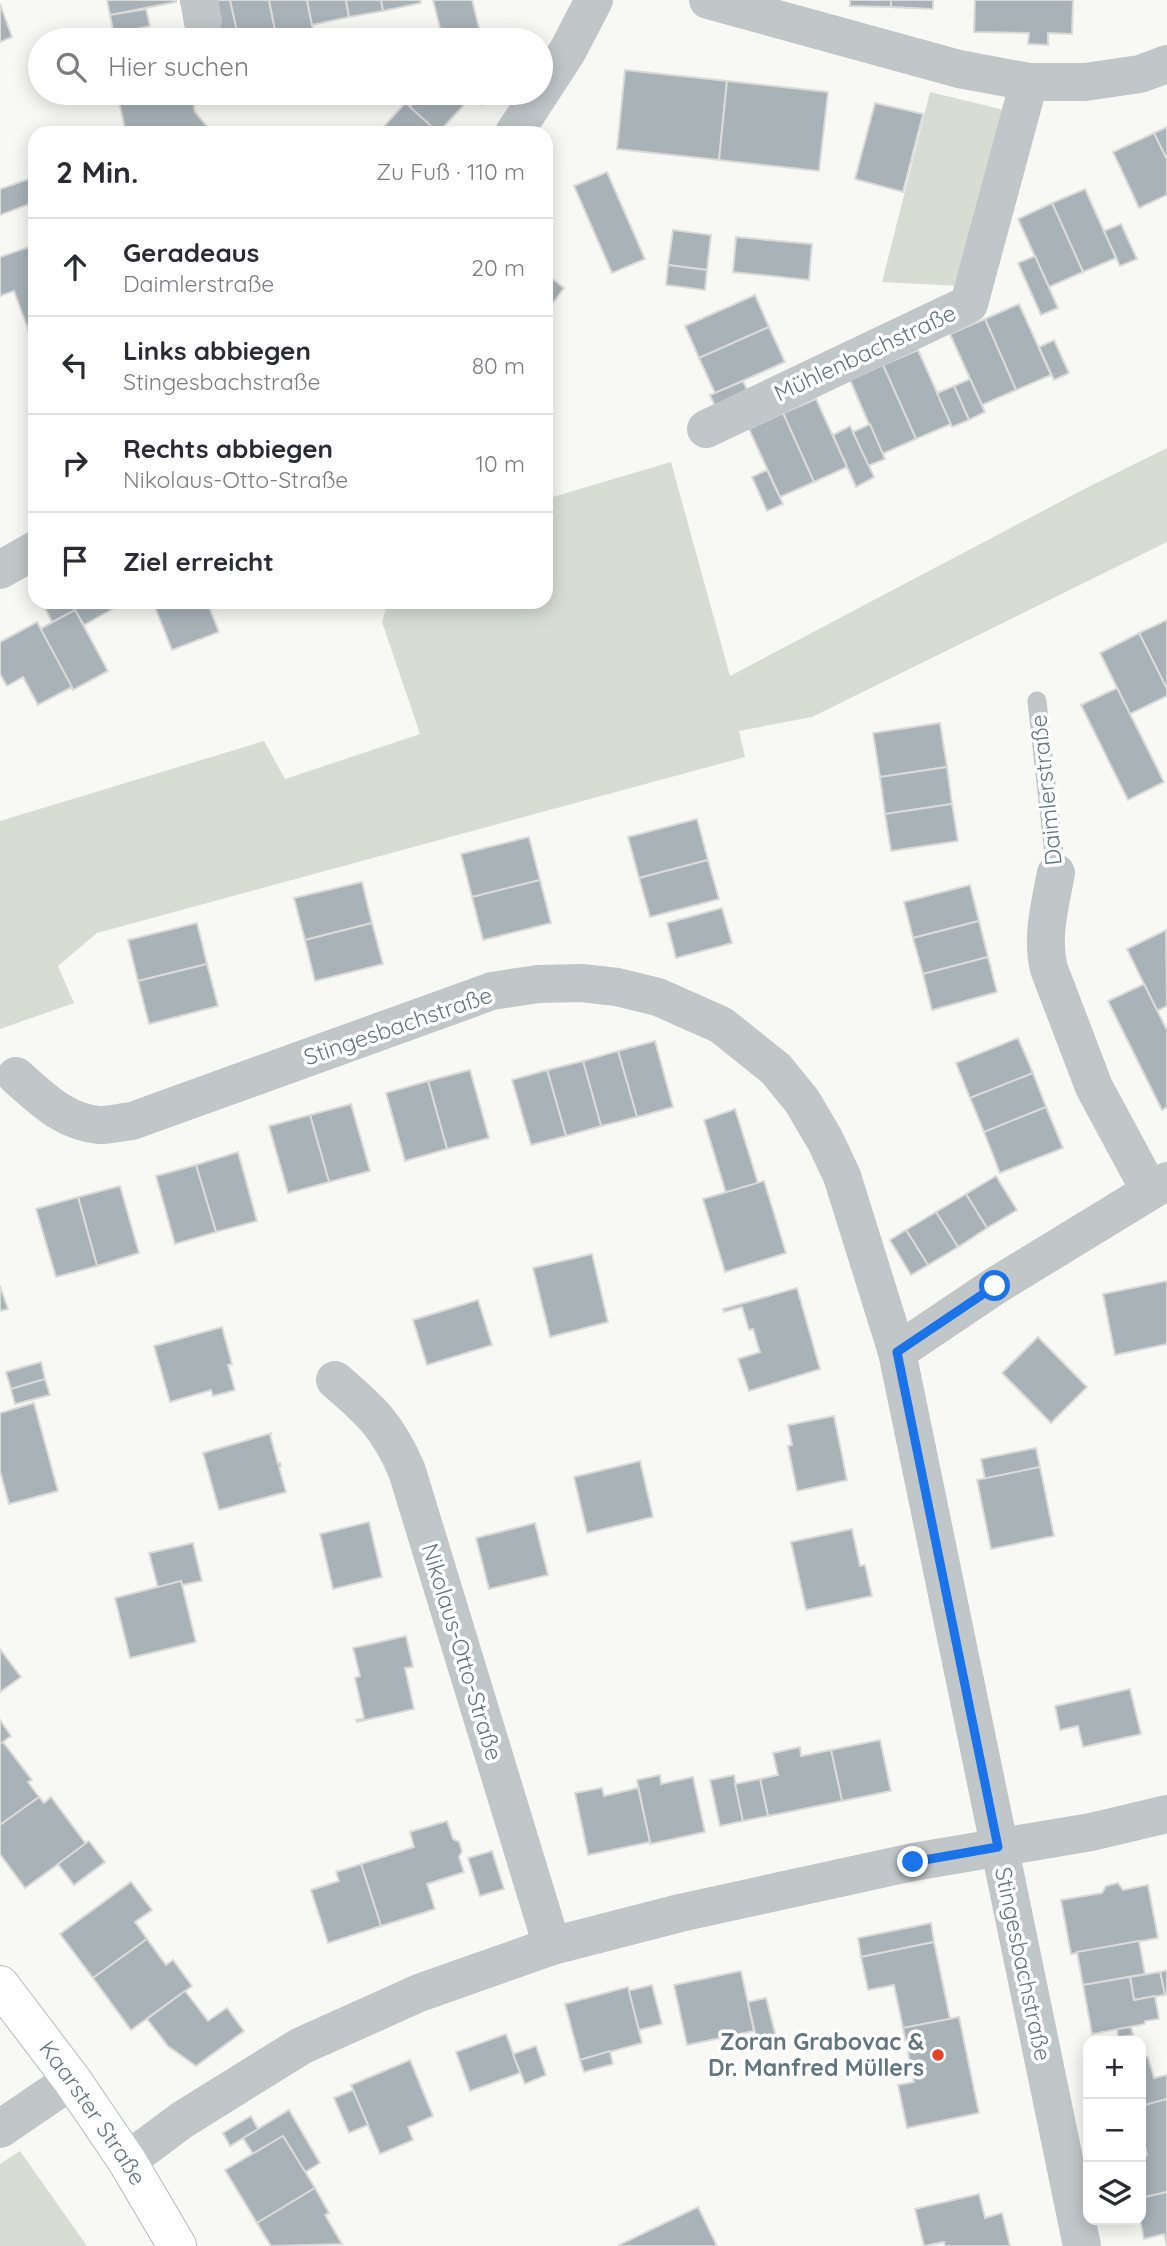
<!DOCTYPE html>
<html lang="de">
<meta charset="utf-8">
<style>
:root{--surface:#fff;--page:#f7f7f7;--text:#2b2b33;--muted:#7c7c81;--line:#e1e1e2}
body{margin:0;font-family:Quicksand,sans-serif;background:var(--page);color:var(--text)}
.controls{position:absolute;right:21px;bottom:21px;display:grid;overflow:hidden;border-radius:14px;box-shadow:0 4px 18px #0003}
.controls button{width:63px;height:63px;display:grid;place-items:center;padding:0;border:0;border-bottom:2px solid var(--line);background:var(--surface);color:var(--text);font:35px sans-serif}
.stop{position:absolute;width:21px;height:21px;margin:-16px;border:5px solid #1a73e8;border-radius:50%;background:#fff}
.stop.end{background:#1a73e8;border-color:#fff;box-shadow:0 2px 7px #0008}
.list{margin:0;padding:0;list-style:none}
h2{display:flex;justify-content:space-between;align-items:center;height:91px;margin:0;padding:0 28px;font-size:30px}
h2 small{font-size:23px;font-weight:400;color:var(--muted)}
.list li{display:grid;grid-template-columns:46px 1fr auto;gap:21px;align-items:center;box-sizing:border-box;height:98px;padding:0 28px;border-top:2px solid var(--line)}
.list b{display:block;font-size:26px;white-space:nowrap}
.list p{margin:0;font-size:23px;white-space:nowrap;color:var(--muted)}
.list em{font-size:23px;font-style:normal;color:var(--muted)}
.icon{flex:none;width:38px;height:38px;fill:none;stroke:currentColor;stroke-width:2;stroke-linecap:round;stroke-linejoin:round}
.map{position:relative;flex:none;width:1167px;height:2246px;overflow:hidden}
.search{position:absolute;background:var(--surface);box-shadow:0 4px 18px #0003;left:28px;top:28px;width:525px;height:77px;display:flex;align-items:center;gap:18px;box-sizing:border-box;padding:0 24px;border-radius:38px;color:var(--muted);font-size:26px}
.panel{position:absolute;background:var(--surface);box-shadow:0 4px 18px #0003;left:28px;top:126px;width:525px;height:483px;border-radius:21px}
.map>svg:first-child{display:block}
.green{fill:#d8ddd4}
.building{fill:#a8b2b7;stroke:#dadad8;stroke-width:2}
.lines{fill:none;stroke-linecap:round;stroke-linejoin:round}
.secondary-casing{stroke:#b4babe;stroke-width:40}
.lane{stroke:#c1c6c9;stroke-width:19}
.street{stroke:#c1c6c9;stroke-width:38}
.secondary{stroke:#fff;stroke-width:38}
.route{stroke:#1a73e8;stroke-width:9}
.poi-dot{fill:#e4432a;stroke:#fff;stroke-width:2.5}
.labels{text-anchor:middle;stroke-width:7;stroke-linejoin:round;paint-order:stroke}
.street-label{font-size:23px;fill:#637680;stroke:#fff}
.poi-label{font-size:23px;font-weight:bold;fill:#637680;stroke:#fff;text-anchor:end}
</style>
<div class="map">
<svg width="1167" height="2246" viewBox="0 0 1167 2246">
<rect width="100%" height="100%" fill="#f8f8f5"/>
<g class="green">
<polygon points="930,92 1004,110 960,286 882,282"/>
<polygon points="1167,448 1167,542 812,717 739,731 745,757 97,933 58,966 74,1003 0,1029 0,821 264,741 285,779 420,734 382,622 388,602 546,602 546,499 671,462 730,676 1090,486"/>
<polygon points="20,2151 87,2246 0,2246 0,2164"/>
</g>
<g class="building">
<polygon points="107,0 176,0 176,2 110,15"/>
<polygon points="213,0 230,0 238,34 221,38"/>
<polygon points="230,0 269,0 277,40 239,40"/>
<polygon points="269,0 307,0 315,40 277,40"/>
<polygon points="307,0 346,0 349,17 312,25"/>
<polygon points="346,0 381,0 383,11 349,17"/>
<polygon points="381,0 420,0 421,3 383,11"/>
<polygon points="433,0 472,0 482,40 443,40"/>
<polygon points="850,0 891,0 891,7 850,6"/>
<polygon points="891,0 933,0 933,9 891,7"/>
<polygon points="975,0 1073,0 1072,34 1048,33 1048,45 1028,44 1029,33 974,32"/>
<polygon points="0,4 12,37 0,42"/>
<polygon points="146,9 150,26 114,34 110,15"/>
<polygon points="625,70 727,81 719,160 617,149"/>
<polygon points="727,81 828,92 819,171 719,160"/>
<polygon points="117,93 191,93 195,112 212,133 126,133"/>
<polygon points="423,93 494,93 482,105 473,95 438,133 410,107"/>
<polygon points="405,103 410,107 439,133 382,133 380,131"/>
<polygon points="875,103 923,114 903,192 855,179"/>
<polygon points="1167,127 1167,160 1154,133"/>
<polygon points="1154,133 1167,160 1167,195 1139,208 1113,152"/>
<polygon points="607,172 645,259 612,273 574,186"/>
<polygon points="35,177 35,202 0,215 0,189"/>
<polygon points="1085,189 1116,258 1083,272 1052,203"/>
<polygon points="1052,203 1083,272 1049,287 1018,219"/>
<polygon points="1121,224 1137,259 1120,266 1104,231"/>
<polygon points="673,230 711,235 707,270 668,265"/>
<polygon points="736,237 812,244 809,280 733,272"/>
<polygon points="35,245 35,348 14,291 0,296 0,257"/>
<polygon points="1035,256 1058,308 1041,315 1018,263"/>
<polygon points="668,265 707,270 705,290 666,285"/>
<polygon points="546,274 564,288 546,312"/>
<polygon points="755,295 769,327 699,358 685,326"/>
<polygon points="1019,304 1051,375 1016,390 985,319"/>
<polygon points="985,319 1016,390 982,405 950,334"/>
<polygon points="769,327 785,362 715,393 699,358"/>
<polygon points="1054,340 1069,373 1054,380 1039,347"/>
<polygon points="918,350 951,424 916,439 883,365"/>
<polygon points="883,365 916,439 882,454 850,380"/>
<polygon points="970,379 985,412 969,420 954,386"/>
<polygon points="743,381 751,399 718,413 710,395"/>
<polygon points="954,386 969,420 952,427 937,393"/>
<polygon points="816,399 847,467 814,482 783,413"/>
<polygon points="783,413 814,482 780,497 749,429"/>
<polygon points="870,424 885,459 868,466 853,432"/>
<polygon points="850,426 874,477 856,487 833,435"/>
<polygon points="767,470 783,504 767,511 752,477"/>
<polygon points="42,602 125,602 84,625 75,610 52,622"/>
<polygon points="153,602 207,602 219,632 172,650"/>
<polygon points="75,610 108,671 73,690 40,629"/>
<polygon points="1167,620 1167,689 1139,633"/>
<polygon points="37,622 72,687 38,705 23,677 7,686 0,674 0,642"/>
<polygon points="1139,633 1167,689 1167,696 1130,714 1100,653"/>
<polygon points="1117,688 1164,782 1128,800 1081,705"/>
<polygon points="940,723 947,767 880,777 873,733"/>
<polygon points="947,767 952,804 885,814 880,777"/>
<polygon points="952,804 958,841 891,851 885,814"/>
<polygon points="697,819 708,860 639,878 628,837"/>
<polygon points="529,837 540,880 472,897 461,854"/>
<polygon points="708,860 719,899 650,917 639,878"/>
<polygon points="540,880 551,923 483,940 472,897"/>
<polygon points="362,882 372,923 305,940 294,898"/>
<polygon points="970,885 979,921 913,938 904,902"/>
<polygon points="722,908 732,943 676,958 667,923"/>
<polygon points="979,921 988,957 923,974 913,938"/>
<polygon points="197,923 207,964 138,981 128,940"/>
<polygon points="372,923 383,964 315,981 305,940"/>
<polygon points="1166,930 1167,1006 1157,1011 1127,949"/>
<polygon points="988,957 997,992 932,1010 923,974"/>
<polygon points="207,964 218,1006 149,1024 138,981"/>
<polygon points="1144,984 1167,1030 1167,1107 1162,1110 1108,1001"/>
<polygon points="1018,1038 1033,1073 970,1098 956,1063"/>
<polygon points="655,1041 673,1107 637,1117 618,1051"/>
<polygon points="618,1051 637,1117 601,1126 583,1061"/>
<polygon points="583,1061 601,1126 566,1136 547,1070"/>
<polygon points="470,1070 489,1138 447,1149 428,1081"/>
<polygon points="547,1070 566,1136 531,1145 512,1080"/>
<polygon points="1033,1073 1046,1107 984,1132 970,1098"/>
<polygon points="428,1081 447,1149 405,1161 386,1093"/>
<polygon points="351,1104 370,1171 329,1182 310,1115"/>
<polygon points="1046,1107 1063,1148 1000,1173 984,1132"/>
<polygon points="735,1109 758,1183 726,1193 704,1120"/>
<polygon points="310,1115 329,1182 288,1193 269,1126"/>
<polygon points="238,1152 257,1221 216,1232 196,1165"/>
<polygon points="196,1165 216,1232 175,1244 156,1176"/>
<polygon points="996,1176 1017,1210 987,1228 966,1194"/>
<polygon points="764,1181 786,1253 725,1272 703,1199"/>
<polygon points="120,1186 139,1253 97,1266 78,1197"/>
<polygon points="966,1194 987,1228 958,1247 936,1212"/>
<polygon points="78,1197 97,1266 56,1277 36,1209"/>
<polygon points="936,1212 958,1247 928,1265 906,1230"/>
<polygon points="906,1230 928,1265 911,1275 890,1240"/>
<polygon points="592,1254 608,1322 550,1337 533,1268"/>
<polygon points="1167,1281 1167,1344 1115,1355 1103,1294"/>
<polygon points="0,1286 8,1309 0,1311"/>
<polygon points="797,1288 820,1369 749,1391 738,1359 760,1352 753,1329 749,1330 742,1307 724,1312 723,1309"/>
<polygon points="478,1300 492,1345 427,1365 413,1320"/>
<polygon points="222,1327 232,1364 228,1365 235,1390 213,1396 211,1390 170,1402 154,1346"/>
<polygon points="1038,1337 1087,1387 1051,1423 1002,1373"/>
<polygon points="41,1362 45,1379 11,1389 6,1372"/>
<polygon points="45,1379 50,1395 15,1404 11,1389"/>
<polygon points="34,1403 58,1491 9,1504 0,1471 0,1413"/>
<polygon points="834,1416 847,1480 797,1491 788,1446 792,1445 788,1425"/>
<polygon points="272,1433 270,1435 278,1464 280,1463 281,1466 279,1467 286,1492 219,1510 203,1453"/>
<polygon points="1036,1448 1040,1467 985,1479 981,1459"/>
<polygon points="640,1461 653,1517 587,1533 574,1477"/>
<polygon points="1040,1467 1054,1536 991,1549 977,1480"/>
<polygon points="369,1522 382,1577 333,1589 320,1534"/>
<polygon points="535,1523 548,1575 489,1589 476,1538"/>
<polygon points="852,1529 860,1566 865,1565 872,1596 806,1610 791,1542"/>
<polygon points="193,1543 202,1581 182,1585 181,1581 158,1588 149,1553"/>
<polygon points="181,1581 196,1642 130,1658 115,1598"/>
<polygon points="406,1636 413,1667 405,1668 414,1709 357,1722 356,1720 364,1718 355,1678 360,1676 353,1648"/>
<polygon points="0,1649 21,1677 0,1692"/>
<polygon points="1130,1689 1141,1734 1083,1747 1078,1726 1060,1730 1055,1706"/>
<polygon points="0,1720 11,1736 0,1744"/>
<polygon points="880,1740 891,1791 842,1801 831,1750"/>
<polygon points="3,1742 32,1780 28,1782 39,1797 0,1825 0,1744"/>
<polygon points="800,1747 801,1756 831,1750 842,1801 768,1816 760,1779 778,1775 773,1753"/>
<polygon points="660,1775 661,1784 693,1777 705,1832 650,1844 637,1780"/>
<polygon points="734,1775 743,1821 720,1826 710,1780"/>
<polygon points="760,1779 768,1816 743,1821 735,1784"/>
<polygon points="602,1788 604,1796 638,1788 650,1842 588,1855 575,1793"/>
<polygon points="39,1797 44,1803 51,1797 86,1844 25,1888 0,1854 0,1825"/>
<polygon points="447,1821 453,1839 459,1842 462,1851 459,1857 464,1872 427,1884 435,1909 381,1926 361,1864 414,1847 410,1832"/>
<polygon points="89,1841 105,1862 74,1885 58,1864"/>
<polygon points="492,1851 504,1889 480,1896 468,1858"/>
<polygon points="361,1864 381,1926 328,1943 311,1890 339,1881 336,1872"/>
<polygon points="131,1882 152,1910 135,1922 147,1939 93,1978 60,1934"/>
<polygon points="1118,1883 1123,1890 1148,1885 1158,1938 1071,1954 1061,1900 1102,1893 1106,1886"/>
<polygon points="931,1923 934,1942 861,1957 858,1938"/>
<polygon points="147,1939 166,1965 173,1960 192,1986 131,2030 93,1978"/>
<polygon points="1139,1941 1145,1974 1083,1985 1077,1952"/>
<polygon points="934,1942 950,2019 903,2028 894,1985 868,1990 861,1957"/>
<polygon points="1167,1970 1167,1994 1165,1995 1160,1972"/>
<polygon points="741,1971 754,2031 687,2045 674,1985"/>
<polygon points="1160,1972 1165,1995 1134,2000 1130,1977"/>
<polygon points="1130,1977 1134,2000 1155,1996 1159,2019 1145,2021 1145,2024 1092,2034 1083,1985"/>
<polygon points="652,1985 662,2024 639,2030 628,1991"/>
<polygon points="628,1987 642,2043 580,2060 565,2004"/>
<polygon points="185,1991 208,2021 227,2008 244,2031 196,2066 168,2046 147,2019"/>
<polygon points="766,1998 776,2037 757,2042 748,2002"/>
<polygon points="959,2017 979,2113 907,2128 898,2085 914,2082 903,2028"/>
<polygon points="1131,2027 1133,2035 1118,2037 1117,2029"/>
<polygon points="506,2034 520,2073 470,2091 456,2052"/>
<polygon points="536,2046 546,2075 525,2084 513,2054"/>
<polygon points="610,2051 613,2064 584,2072 580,2060"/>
<polygon points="1148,2057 1154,2078 1167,2075 1167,2099 1141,2106 1141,2059"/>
<polygon points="410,2060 433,2116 408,2127 413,2140 380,2154 351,2085"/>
<polygon points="353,2090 368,2125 349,2133 334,2098"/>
<polygon points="1167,2099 1167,2192 1141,2198 1141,2157 1147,2155 1141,2129 1141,2106"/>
<polygon points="289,2110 320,2163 305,2172 283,2136 253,2154 243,2138"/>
<polygon points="251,2116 258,2129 230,2146 223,2133"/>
<polygon points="283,2136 315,2188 257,2223 225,2170"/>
<polygon points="315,2188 329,2213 325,2215 342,2244 271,2246 257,2223"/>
<polygon points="1167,2192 1167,2246 1164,2234 1144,2239 1140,2220 1141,2198"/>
<polygon points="979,2194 985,2218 1002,2213 1010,2246 945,2246 944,2242 924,2246 915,2209"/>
<polygon points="698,2207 717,2246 620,2246 619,2245"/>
</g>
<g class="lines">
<g class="secondary-casing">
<g id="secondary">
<path id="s1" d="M0 1985 72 2080 127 2161 177 2246"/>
</g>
</g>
<polyline class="lane" points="1037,701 1056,873"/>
<g class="street">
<polyline points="199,0 203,22"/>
<polyline points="708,0 959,69 1029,82 1085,82 1140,74 1167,64"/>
<polyline points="514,133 567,52 594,0"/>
<polyline points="706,429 969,304 1029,82"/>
<polyline points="0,570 35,550"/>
<path d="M1056 873C1050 905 1041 937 1049 969L1094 1087 1150 1191"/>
<path d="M16 1076C41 1098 64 1122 99 1125 110 1125 122 1122 132 1121L492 991 538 984 582 983 617 987 658 997 721 1025 776 1069 802 1101 825 1140 842 1176 897 1352 1082 2246"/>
<polyline points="897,1352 995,1286 1167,1181"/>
<path d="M335 1380C371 1411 388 1426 407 1471L552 1946"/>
<polyline points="0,2129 72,2080"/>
<polyline points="127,2161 182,2120 301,2046 419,1993 552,1946 680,1913 913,1862 1091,1832 1167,1814"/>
</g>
<use href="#secondary" class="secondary"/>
</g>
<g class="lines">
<polyline class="route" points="913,1862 998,1847 897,1352 995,1286"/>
</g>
<circle class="poi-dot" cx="938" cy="2055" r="7"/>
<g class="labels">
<g class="street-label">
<text transform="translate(865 353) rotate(-25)" y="8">Mühlenbachstraße</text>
<text transform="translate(1046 790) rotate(-96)" y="8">Daimlerstraße</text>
<text transform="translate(398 1026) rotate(-19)" y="8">Stingesbachstraße</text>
<text transform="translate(462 1652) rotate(73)" y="8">Nikolaus-Otto-Straße</text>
<text transform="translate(1023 1964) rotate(78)" y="8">Stingesbachstraße</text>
<text dy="8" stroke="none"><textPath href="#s1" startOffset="158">Kaarster Straße</textPath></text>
</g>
<g class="poi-label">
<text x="924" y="2050">Zoran Grabovac &amp;<tspan x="924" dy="26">Dr. Manfred Müllers</tspan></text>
</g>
</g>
</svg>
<div class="controls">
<button>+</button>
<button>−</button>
<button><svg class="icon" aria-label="layers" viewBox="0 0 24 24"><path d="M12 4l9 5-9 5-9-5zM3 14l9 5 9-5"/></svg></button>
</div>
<div class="stop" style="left:995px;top:1286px"></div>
<div class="stop end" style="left:913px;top:1862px"></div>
<div class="search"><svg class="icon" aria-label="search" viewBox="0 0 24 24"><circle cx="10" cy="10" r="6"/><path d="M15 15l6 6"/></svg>Hier suchen</div>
<section class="panel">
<h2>2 Min.<small>Zu Fuß · 110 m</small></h2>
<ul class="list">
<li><svg class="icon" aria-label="ahead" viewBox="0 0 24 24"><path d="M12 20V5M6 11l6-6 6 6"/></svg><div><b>Geradeaus</b><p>Daimlerstraße</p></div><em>20 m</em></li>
<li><svg class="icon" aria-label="left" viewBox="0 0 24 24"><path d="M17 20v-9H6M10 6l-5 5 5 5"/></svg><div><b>Links abbiegen</b><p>Stingesbachstraße</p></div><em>80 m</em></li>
<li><svg class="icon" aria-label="right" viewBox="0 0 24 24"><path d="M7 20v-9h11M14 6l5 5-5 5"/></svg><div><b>Rechts abbiegen</b><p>Nikolaus-Otto-Straße</p></div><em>10 m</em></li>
<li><svg class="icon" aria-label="arrive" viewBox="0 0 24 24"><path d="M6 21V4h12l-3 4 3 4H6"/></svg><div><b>Ziel erreicht</b></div></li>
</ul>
</section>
</div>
